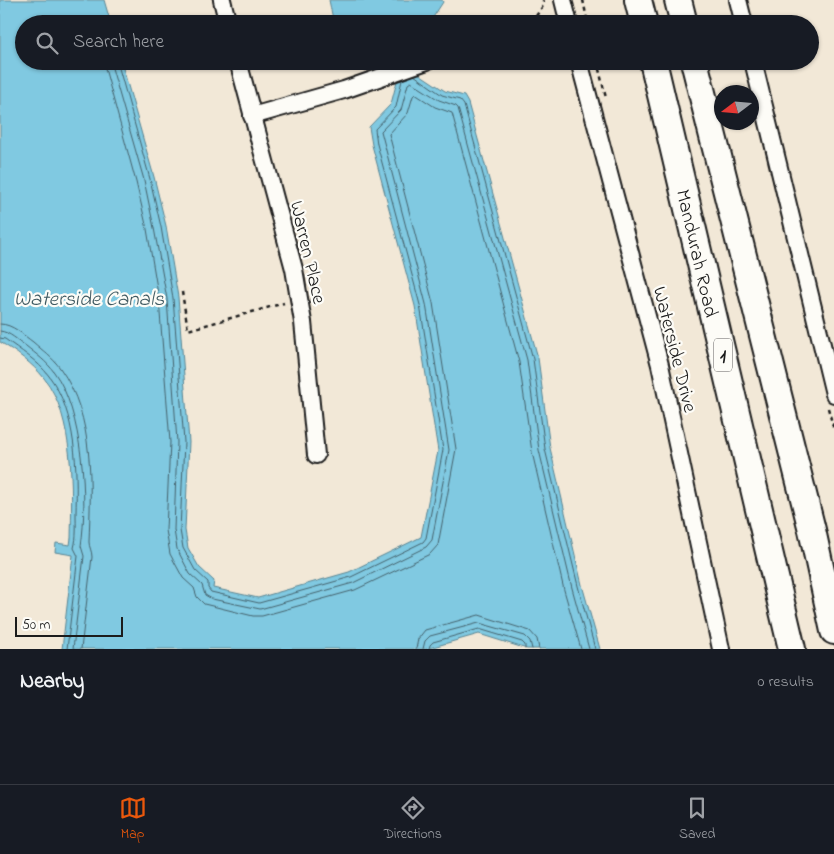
<!DOCTYPE html>
<style>
:root{--surface:#171b24;--page:#242831;--text:#f1f3f6;--muted:#9ea1a6;--line:#363941;--accent:#ea580c}
body{margin:0;font-family:"Indie Flower",sans-serif;background:var(--page);color:var(--text)}
.compass{position:absolute;left:714px;top:85px;width:45px;height:45px;border-radius:50%;background:var(--surface);box-shadow:0 1px 4px #0004;rotate:254deg}
.scale{position:absolute;left:15px;bottom:12px;width:108px;box-sizing:border-box;padding-left:5px;border:2px solid #1c1c1c;border-top:0;font-size:14px;line-height:18px;white-space:nowrap;color:#1c1c1c;-webkit-text-stroke:4px #fdfcf7;paint-order:stroke}
.list{margin:0;padding:0;list-style:none}
h2{display:flex;justify-content:space-between;align-items:center;height:65px;margin:0;padding:0 20px;font-size:21px}
h2 small{font-size:16px;font-weight:400;color:var(--muted)}
.icon{flex:none;width:28px;height:28px;fill:none;stroke:currentColor;stroke-width:2;stroke-linecap:round;stroke-linejoin:round}
.map{position:relative;flex:none;width:834px;height:649px;overflow:hidden}
.search{position:absolute;background:var(--surface);box-shadow:0 1px 4px #0004;left:15px;right:15px;top:15px;height:55px;display:flex;align-items:center;gap:12px;box-sizing:border-box;padding:0 18px;border-radius:28px;color:var(--muted);font-size:19px}
.sheet{height:135px;background:var(--surface)}
nav{display:flex;justify-content:space-around;align-items:center;box-sizing:border-box;height:70px;border-top:1px solid var(--line);background:var(--surface);font-size:14px;color:var(--muted)}
nav a{display:grid;justify-items:center;gap:2px}
nav .on{color:var(--accent)}
.map>svg:first-child{display:block}
.water{fill:#80c9e1;stroke:#588492}
.lines{fill:none;stroke-linecap:round;stroke-linejoin:round}
.shore{stroke:#44616b;stroke-width:1}
.minor-casing{stroke:#1c1c1c;stroke-width:20}
.trunk-casing{stroke:#1c1c1c;stroke-width:30}
.path{stroke:#1c1c1c;stroke-width:2.5;stroke-dasharray:4 4;stroke-linecap:butt}
.minor{stroke:#fdfcf7;stroke-width:16}
.trunk{stroke:#fdfcf7;stroke-width:26}
.labels{text-anchor:middle;stroke-width:4.5;stroke-linejoin:round;paint-order:stroke}
.shield{fill:#fdfcf7;stroke:#605f5e;stroke-width:1}
.shield-label{font-size:19px;font-weight:bold;fill:#1c1c1c}
.street-label{font-size:20px;fill:#1c1c1c;stroke:#fdfcf7}
.water-label{font-size:21px;font-style:italic;fill:#3f5961;stroke:#fdfcf7}
</style>
<div class="map">
<svg width="834" height="649" viewBox="0 0 834 649">
<rect width="100%" height="100%" fill="#f2e8d7"/>
<filter id="ink" filterUnits="userSpaceOnUse"><feTurbulence type="fractalNoise" baseFrequency=".02" numOctaves="2"/><feDisplacementMap in="SourceGraphic" scale="10" xChannelSelector="R" yChannelSelector="G"/><feConvolveMatrix kernelMatrix="1 2 1 2 8 2 1 2 1" color-interpolation-filters="sRGB"/></filter>
<g filter="url(#ink)">
<g class="water">
<path d="M0 0H104L111 24H24V61H121L154 177 166 226 178 297 189 442 185 530 188 548 199 567 214 581 213 588 258 598 349 572 421 537 438 451 415 306 372 145 369 127 391 104 397 81 391 61H415L418 73 445 91 464 96 468 103 538 358 550 448 582 585 600 649H527L479 634 426 649H62L73 555 55 552 56 543 70 545 71 538C72 491 75 417 44 378 33 364 15 351 0 342Z"/>
<polygon points="329,0 442,0 443,2 432,19 427,24 334,24"/>
</g>
<g class="lines">
<g class="shore">
<polyline points="103,61 136,182 147,229 159,300 170,442 166,530 170,554 183,578 194,588 197,597 204,604 253,616 262,616 355,590 430,554 438,545 456,449 433,303 389,134 408,113 413,96 415,94 435,107 452,113 519,362 532,452 564,590 581,649"/>
<polyline points="110,61 144,180 154,228 167,299 177,442 174,530 177,549 190,574 202,585 205,595 212,599 260,609 353,583 426,547 432,540 449,450 426,304 381,131 401,110 408,84 411,82 439,100 456,106 458,108 527,360 539,450 572,588 589,649"/>
<polyline points="117,61 150,179 161,227 173,298 184,442 180,530 183,548 195,570 208,582 208,588 211,592 259,603 351,577 423,542 426,538 443,450 420,305 377,144 375,129 396,107 402,80"/>
<polyline points="414,75 442,95 460,100 464,105 533,359 545,449 578,586 595,649"/>
<path d="M0 324C13 324 23 335 33 342 42 350 53 358 60 368 95 417 91 485 89 542 89 547 92 551 92 557L81 649"/>
<path d="M0 331C10 332 18 341 26 346 36 354 47 362 54 372 83 411 88 499 81 546L84 556 73 649"/>
<path d="M0 338 5 339C20 350 38 361 49 376 77 413 77 469 76 514 76 525 77 537 74 548L78 556 67 649"/>
<polyline points="416,649 418,639 425,630 479,615 530,631 537,639 539,649"/>
<polyline points="423,649 425,641 430,636 479,623 525,636 530,641 532,649"/>
<polyline points="429,649 430,645 433,642 479,629 522,642 525,645 525,649"/>
</g>
<g class="minor-casing">
<g id="minor">
<polyline points="222,0 228,24"/>
<polyline points="563,0 569,24"/>
<polyline points="738,0 744,24"/>
<polyline points="238,61 294,269 303,322 316,455"/>
<polyline points="579,61 660,365 721,649"/>
<polyline points="753,61 834,394"/>
<polyline points="252,116 344,90 427,61"/>
</g>
</g>
<g class="trunk-casing">
<g id="trunk">
<polyline points="638,0 644,24"/>
<polyline points="678,0 684,24"/>
<polyline points="653,61 792,649"/>
<polyline points="694,61 812,530 834,631"/>
</g>
</g>
<g class="path">
<polyline points="583,0 588,24"/>
<polyline points="536,16 543,6 543,0"/>
<polyline points="597,61 606,98"/>
<polyline points="182,292 188,330 284,303"/>
<polyline points="828,408 834,430"/>
</g>
<use href="#minor" class="minor"/>
<use href="#trunk" class="trunk"/>
</g>
</g>
<g class="labels">
<rect class="shield" x="714" y="338.5" width="18" height="33" rx="4"/>
<g class="shield-label">
<text x="723" y="362">1</text>
</g>
<g class="street-label">
<text transform="translate(309 252) rotate(77)" y="7">Warren Place</text>
<text transform="translate(698 253) rotate(77)" y="7">Mandurah Road</text>
<text transform="translate(676 349) rotate(76)" y="7">Waterside Drive</text>
</g>
<g class="water-label">
<text x="89" y="305">Waterside Canals</text>
</g>
</g>
</svg>
<svg class="compass" viewBox="-18 -18 36 36"><path d="M0-13l5 13h-10z" fill="#e53935"/><path d="M0 13l5-13h-10z" fill="#9ea1a6"/></svg>
<div class="scale">50 m</div>
<div class="search"><svg class="icon" aria-label="search" viewBox="0 0 24 24"><circle cx="10" cy="10" r="6"/><path d="M15 15l6 6"/></svg>Search here</div>
</div>
<section class="sheet">
<h2>Nearby<small>0 results</small></h2>
<ul class="list">
</ul>
</section>
<nav>
<a class="on"><svg class="icon" aria-label="map" viewBox="0 0 24 24"><path d="M3 6l6-2 6 2 6-2v14l-6 2-6-2-6 2zM9 4v14M15 6v14"/></svg>Map</a>
<a><svg class="icon" aria-label="directions" viewBox="0 0 24 24"><path d="M12 3l9 9-9 9-9-9zM9 14v-3h6M13 9l2 2-2 2"/></svg>Directions</a>
<a><svg class="icon" aria-label="saved" viewBox="0 0 24 24"><path d="M7 4h10v16l-5-4-5 4z"/></svg>Saved</a>
</nav>
